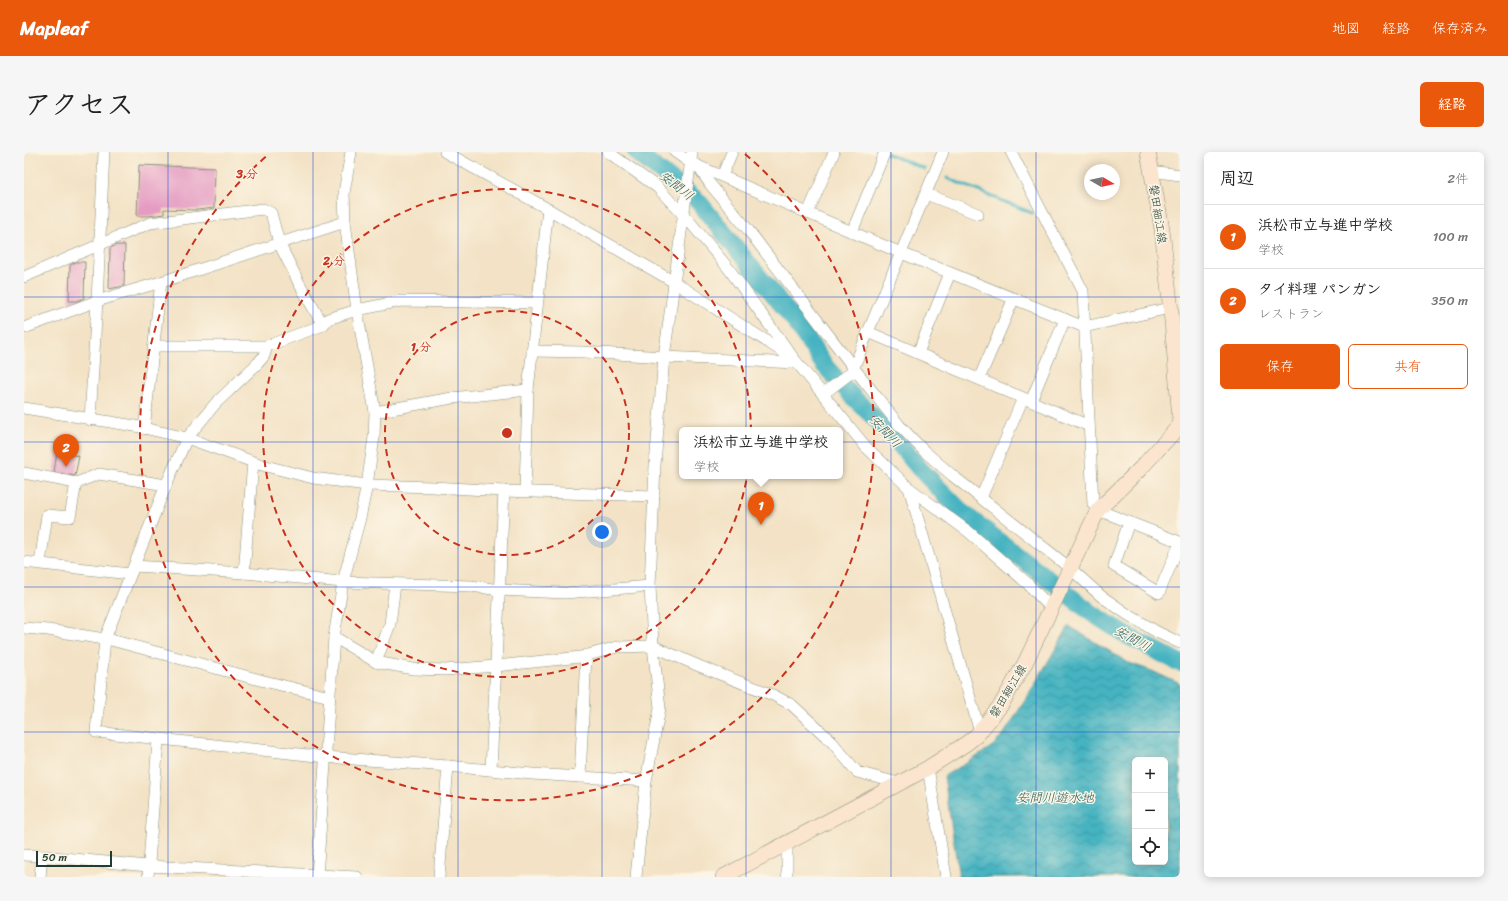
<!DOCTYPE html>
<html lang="ja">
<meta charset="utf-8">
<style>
:root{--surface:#fff;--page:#f6f6f6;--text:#222;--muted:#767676;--line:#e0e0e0;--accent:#ea580c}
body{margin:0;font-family:Sriracha,"Klee One",sans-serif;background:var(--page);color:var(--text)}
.controls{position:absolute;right:12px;bottom:12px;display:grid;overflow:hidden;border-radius:6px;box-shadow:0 2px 10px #0003}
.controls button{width:36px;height:36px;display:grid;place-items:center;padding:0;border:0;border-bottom:1px solid var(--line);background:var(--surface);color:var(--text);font:20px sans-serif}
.compass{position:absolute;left:1060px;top:12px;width:36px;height:36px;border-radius:50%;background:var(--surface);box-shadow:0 2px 10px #0003;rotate:99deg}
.scale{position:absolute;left:12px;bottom:10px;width:76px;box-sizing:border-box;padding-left:4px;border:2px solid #1f3d34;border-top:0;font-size:11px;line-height:14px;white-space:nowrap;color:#1f3d34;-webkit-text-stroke:3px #fcf5e5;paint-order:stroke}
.you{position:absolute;left:578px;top:380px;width:14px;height:14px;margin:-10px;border:3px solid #fff;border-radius:50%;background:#1a73e8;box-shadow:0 0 0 6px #1a73e833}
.badge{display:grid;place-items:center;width:26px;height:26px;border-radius:50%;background:var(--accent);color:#fff;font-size:13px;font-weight:700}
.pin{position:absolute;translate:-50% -33px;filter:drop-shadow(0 1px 2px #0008)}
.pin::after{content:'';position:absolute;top:21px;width:14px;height:12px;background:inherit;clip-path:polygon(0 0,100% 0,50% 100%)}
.popup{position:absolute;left:655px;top:275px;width:164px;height:52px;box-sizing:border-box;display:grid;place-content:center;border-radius:6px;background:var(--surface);filter:drop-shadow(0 1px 3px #0005);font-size:13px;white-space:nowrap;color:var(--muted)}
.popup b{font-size:15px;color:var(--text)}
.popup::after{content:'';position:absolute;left:50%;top:100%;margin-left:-8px;border:8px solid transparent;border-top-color:var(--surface)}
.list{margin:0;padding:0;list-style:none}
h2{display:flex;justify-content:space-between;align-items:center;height:52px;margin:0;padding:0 16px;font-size:17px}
h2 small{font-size:13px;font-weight:400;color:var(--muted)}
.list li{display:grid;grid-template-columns:26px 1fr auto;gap:12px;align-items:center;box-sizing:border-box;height:64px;padding:0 16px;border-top:1px solid var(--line)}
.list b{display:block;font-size:15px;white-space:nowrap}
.list p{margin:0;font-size:13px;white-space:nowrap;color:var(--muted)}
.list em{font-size:13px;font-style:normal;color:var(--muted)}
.actions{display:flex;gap:8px;padding:12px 16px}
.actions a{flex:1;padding:9px 0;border:1px solid var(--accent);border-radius:6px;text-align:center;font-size:14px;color:var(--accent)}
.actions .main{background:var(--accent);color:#fff}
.icon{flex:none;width:22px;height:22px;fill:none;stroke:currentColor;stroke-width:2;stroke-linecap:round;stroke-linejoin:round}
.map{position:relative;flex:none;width:1156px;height:725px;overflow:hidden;border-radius:6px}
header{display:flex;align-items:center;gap:24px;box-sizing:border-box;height:56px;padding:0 20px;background:var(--accent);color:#fff}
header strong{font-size:19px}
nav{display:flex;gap:22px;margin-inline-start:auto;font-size:14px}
.intro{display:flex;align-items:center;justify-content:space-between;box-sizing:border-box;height:96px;padding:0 24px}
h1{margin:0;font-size:28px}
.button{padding:10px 18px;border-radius:6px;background:var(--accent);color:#fff;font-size:14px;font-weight:700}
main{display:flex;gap:24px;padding:0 24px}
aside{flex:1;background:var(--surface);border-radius:6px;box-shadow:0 2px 10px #0003}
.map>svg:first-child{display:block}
.water{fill:url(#water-waves);stroke:#32787a;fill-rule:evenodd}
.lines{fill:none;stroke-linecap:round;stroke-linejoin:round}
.stream{stroke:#45b3c1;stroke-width:3}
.river{stroke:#45b3c1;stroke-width:18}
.building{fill:#e59cc3}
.street-casing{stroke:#89907c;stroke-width:12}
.secondary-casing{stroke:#89907c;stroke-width:16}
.street{stroke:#fff;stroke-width:11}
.secondary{stroke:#fbe5cf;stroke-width:15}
.grid{fill:none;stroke:#1d4ed8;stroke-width:1;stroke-opacity:0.55}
.ring{fill:none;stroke:#c8321e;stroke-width:2;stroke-dasharray:7 5}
.labels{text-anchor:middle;stroke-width:3;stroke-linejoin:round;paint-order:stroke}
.street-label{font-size:12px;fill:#1f3d34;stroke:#fcf5e5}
.water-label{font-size:13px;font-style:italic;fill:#2a605e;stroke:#fcf5e5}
.centre{fill:#c8321e;stroke:#fcf5e5;stroke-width:2}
.ring-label{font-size:12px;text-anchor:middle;font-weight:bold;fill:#c8321e;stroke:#fcf5e5;stroke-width:3;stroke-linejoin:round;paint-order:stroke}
</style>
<header>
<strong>Mapleaf</strong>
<nav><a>地図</a><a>経路</a><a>保存済み</a></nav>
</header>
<div class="intro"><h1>アクセス</h1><a class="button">経路</a></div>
<main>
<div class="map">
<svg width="1156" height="725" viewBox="0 0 1156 725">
<defs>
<pattern id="water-waves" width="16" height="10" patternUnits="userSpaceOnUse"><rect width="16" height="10" fill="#45b3c1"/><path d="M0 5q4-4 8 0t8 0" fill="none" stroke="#39939e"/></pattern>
</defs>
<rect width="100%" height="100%" fill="#fcf5e5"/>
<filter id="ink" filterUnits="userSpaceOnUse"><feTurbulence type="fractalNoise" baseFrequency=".025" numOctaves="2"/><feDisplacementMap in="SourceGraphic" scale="8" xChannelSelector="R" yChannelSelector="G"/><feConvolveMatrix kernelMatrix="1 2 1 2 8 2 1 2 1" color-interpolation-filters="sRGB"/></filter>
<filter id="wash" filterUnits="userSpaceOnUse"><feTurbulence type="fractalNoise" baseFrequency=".012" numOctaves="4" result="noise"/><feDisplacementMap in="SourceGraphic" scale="16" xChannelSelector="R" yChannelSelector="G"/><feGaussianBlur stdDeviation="0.9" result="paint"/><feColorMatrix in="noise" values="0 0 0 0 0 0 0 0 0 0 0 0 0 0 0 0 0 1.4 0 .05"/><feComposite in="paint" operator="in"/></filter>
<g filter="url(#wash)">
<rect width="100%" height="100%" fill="#f3e2c5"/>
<path class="water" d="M1045 474 1103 510 1128 519 1156 532V725H935L920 624 948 608 970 593 980 582 1005 542ZM1111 608H1141V710H1111Z"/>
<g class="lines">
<g class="stream">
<polyline points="862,1 901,17"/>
<polyline points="923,26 1008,61"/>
</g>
<polyline class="river" points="612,0 674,49 771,169 800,213 832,248 865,280 895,316 939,361 1069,462 1102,483 1156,511"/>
</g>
<g id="blocks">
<g class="building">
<polygon points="115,13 191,16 190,56 173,58 140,57 140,62 124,64 113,64"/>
<polygon points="93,93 101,93 100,134 85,137 86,96"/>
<polygon points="52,110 61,110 60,146 53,149 45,149 46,113"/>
<polygon points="33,300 55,304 51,324 30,320"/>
</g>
</g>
</g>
<g filter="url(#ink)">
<use href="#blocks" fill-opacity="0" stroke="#89907c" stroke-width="1"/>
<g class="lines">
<g class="street-casing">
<g id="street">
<polyline points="421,0 524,57 650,130 764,203"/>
<polyline points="584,0 633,35 666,70 705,117 770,207 842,295 885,336 945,380 1003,431 1028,457"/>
<polyline points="651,0 667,11 877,101 1060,175 1146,156"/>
<polyline points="919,0 844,180 1065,274"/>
<polyline points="987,0 1059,139 1069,352 1074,358 1156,390"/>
<polyline points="673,13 686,32 725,79 829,215 875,273 900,299 929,324 1047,417 1077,444 1103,462 1133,480 1156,491"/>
<polyline points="1127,19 1156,23"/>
<polyline points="698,24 708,0"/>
<polyline points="902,42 954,62"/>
<polyline points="784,61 810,0"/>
<polyline points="828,80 860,2"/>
<polyline points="0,125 126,71 239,57 247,61 255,91 275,131 299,173"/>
<polyline points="0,176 73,149 137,130 321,70"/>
<polyline points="130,194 243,194"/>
<polyline points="508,199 559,200 640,205 773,211"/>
<polyline points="894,201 926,121"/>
<polyline points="955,227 990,146"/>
<polyline points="799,242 828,220 844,180"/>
<polyline points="1007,249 1041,167"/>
<polyline points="0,256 111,274 163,286 238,313 289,326 343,333 409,335 480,339 630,344"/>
<polyline points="351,260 428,246 504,238"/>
<polyline points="66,268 73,149 80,0"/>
<polyline points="120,277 137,130"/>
<polyline points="0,321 52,331 75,322 142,333"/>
<polyline points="885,336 956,580"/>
<polyline points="501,339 504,238 524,57"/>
<polyline points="957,346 999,246"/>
<polyline points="1105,370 1090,414 1135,441 1156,391"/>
<polyline points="0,410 106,422"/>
<polyline points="16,411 23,363 46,365 52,331"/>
<polyline points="110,414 220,421 319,430 447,434 476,438 541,441 626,434"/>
<polyline points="220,421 229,310"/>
<polyline points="0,476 24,478 87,488 240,529 306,545"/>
<polyline points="310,485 352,510 389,517 421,518 472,514 557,505 593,495 629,494 675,514 749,543 768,553 808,590 833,620 874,631"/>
<polyline points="352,510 366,472 371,432"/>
<polyline points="424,614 508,622 622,629"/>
<polyline points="904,616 922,725"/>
<polyline points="467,618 480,339"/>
<polyline points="556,625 562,503"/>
<polyline points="0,703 18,704"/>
<polyline points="16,725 18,704 124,714 333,725"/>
<polyline points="124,725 134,588"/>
<polyline points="293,725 310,485 319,430 336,366 343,333 350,285 351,260 333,158 321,70 320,41 327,0"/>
<polyline points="415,725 424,614 302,605 72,580 81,487 142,333 163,286 191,252 234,211 240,204 243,194 299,173 304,167 333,158 377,149 513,151"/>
<polyline points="612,725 622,629 636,556 629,494 626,434 631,313 640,205 668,0"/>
<polyline points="763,725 763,691"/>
</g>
</g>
<g class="secondary-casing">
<g id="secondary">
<polyline points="1124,0 1138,77 1148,169 1156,268"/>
<polyline points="699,725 904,616 943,591 953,583 977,553 1001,511 1074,358 1117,316 1156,273"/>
</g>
</g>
<use href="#street" class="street"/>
<use href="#secondary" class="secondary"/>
</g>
</g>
<path class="grid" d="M144 0V725M289 0V725M434 0V725M578 0V725M722 0V725M867 0V725M1012 0V725M0 145H1156M0 290H1156M0 435H1156M0 580H1156"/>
<g class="ring">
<circle cx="483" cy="281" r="122"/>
<circle cx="483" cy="281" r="244"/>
<path d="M721 2A367 367 0 1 1 245 2"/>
</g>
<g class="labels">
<g class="street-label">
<text transform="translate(1134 62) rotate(81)" y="4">磐田細江線</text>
<text transform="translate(984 539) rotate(-59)" y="4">磐田細江線</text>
</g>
<g class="water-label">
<text transform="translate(653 33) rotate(38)" y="5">安間川</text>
<text transform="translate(862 279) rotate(47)" y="5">安間川</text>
<text transform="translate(1109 486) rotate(29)" y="5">安間川</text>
<text x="1031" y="650">安間川遊水地</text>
</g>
</g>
<circle cx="483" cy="281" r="6" class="centre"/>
<g class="ring-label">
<text x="223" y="26">3 分</text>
<text x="310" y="113">2 分</text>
<text x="397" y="199">1 分</text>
</g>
</svg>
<div class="controls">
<button>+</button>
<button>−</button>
<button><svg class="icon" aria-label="locate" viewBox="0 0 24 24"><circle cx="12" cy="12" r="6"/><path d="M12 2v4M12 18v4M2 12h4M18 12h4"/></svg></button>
</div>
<svg class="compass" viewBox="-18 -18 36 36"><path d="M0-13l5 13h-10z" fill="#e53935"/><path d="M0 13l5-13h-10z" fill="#767676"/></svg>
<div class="scale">50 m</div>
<div class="you"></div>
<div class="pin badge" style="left:737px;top:373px">1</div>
<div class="popup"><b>浜松市立与進中学校</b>学校</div>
<div class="pin badge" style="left:42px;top:315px">2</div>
</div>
<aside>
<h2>周辺<small>2件</small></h2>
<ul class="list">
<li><span class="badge">1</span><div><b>浜松市立与進中学校</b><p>学校</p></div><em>100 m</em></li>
<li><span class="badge">2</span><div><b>タイ料理 パンガン</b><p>レストラン</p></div><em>350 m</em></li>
</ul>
<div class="actions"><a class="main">保存</a><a>共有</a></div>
</aside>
</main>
